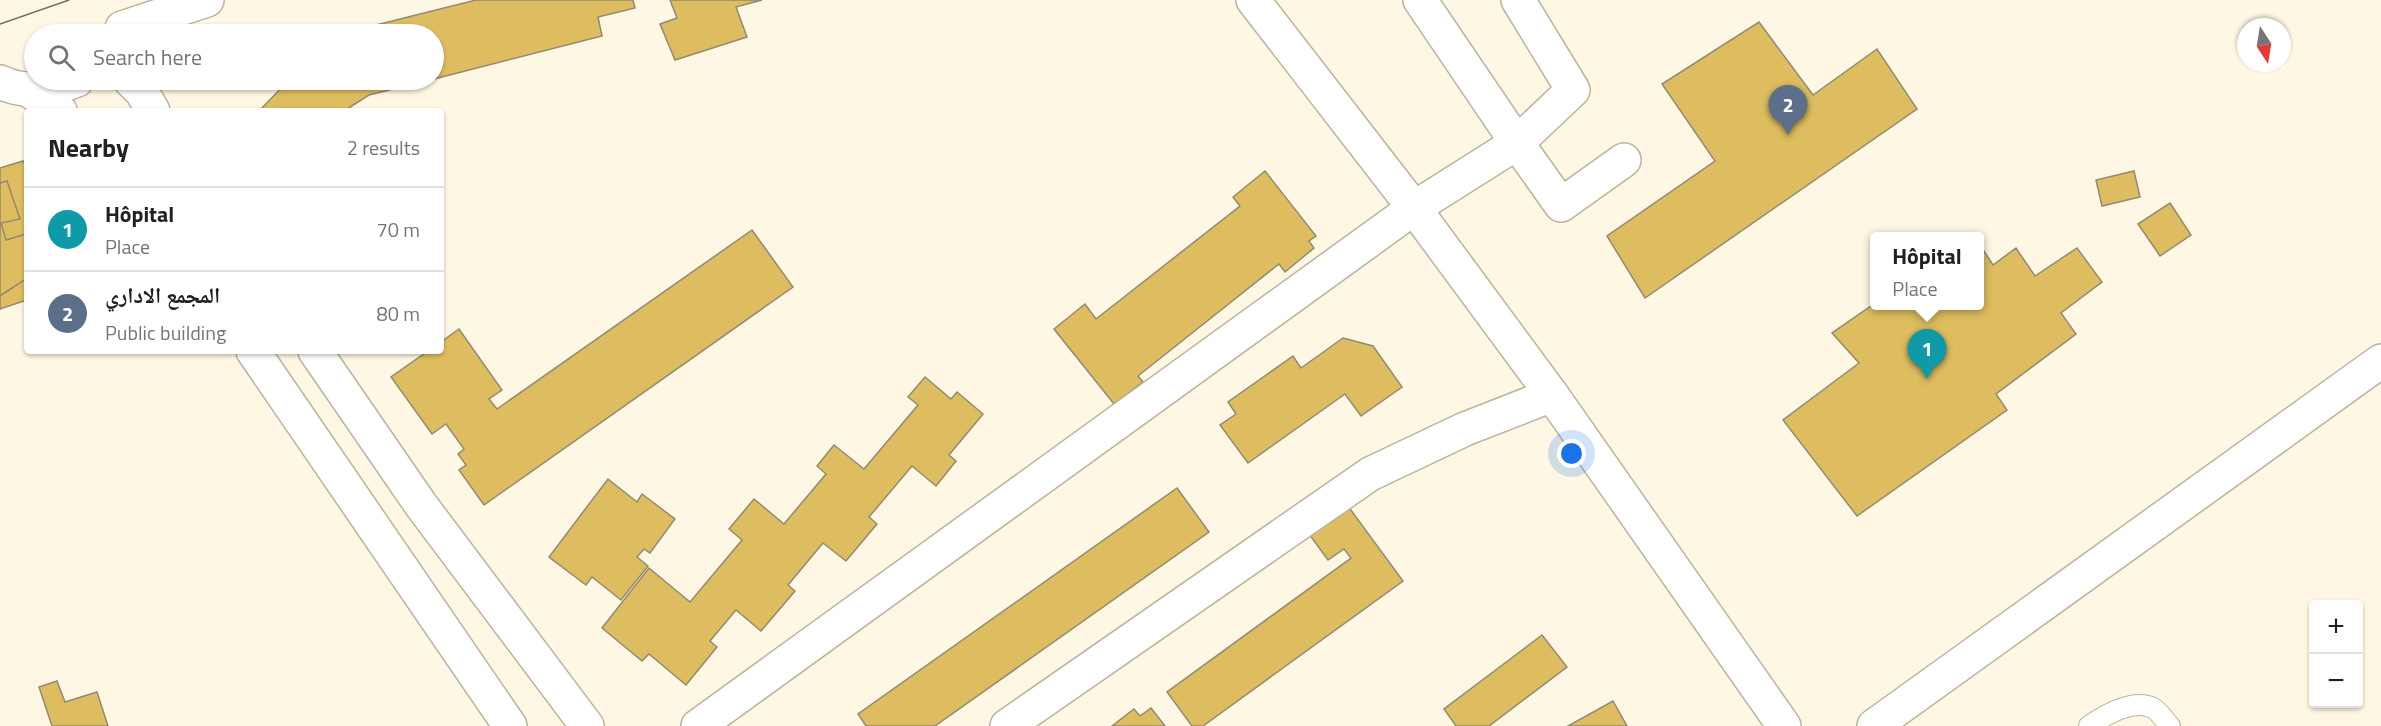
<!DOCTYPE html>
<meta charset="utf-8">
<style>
:root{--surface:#fff;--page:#f2f2f2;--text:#202124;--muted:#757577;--line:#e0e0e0;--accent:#b45309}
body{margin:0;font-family:"Titillium Web","Noto Naskh Arabic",sans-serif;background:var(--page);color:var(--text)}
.controls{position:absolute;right:18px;bottom:18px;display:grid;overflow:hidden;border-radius:6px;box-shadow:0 2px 4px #0004}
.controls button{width:54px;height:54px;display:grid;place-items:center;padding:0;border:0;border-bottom:2px solid var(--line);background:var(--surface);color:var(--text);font:30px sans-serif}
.compass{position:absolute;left:2237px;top:18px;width:54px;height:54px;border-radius:50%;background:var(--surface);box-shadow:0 2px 4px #0004;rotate:168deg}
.you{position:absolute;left:1572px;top:454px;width:21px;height:21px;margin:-15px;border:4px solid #fff;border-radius:50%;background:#1a73e8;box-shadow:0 0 0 9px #1a73e833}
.badge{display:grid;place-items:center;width:39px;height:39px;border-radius:50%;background:var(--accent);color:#fff;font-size:20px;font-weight:700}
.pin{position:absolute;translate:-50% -50px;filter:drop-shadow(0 2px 3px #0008)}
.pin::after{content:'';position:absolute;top:32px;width:21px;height:18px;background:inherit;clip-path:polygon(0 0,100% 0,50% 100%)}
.popup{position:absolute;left:1870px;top:232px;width:114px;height:78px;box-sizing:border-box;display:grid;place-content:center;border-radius:6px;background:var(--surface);filter:drop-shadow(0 2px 4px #0005);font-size:20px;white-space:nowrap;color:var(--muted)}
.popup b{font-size:22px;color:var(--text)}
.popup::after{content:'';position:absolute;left:50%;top:100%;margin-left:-12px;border:12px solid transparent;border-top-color:var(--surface)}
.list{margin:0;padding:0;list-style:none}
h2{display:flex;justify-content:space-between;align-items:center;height:78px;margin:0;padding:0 24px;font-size:26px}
h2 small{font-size:20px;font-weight:400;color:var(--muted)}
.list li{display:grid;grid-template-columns:39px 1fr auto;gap:18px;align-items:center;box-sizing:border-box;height:84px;padding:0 24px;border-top:2px solid var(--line)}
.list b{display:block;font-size:22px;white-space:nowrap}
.list p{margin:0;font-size:20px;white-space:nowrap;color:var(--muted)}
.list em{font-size:20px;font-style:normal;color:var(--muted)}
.icon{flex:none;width:33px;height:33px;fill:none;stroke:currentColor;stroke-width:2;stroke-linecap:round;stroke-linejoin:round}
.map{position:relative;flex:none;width:2381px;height:726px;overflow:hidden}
.search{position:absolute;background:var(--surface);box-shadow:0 2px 4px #0004;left:24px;top:24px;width:420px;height:66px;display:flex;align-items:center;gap:15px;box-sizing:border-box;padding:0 21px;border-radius:33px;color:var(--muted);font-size:22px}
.panel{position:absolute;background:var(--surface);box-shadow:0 2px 4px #0004;left:24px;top:108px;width:420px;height:246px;border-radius:6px}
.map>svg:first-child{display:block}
.building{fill:#ddbd5f;stroke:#928a73;stroke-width:1.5}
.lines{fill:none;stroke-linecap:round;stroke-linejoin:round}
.service-casing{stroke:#bbb39b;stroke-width:22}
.minor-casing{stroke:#bbb39b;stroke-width:36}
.secondary-casing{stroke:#bbb39b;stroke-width:36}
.primary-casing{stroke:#bbb39b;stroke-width:36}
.service{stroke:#fff;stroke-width:20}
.minor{stroke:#fff;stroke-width:33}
.secondary{stroke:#fff;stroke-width:33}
.primary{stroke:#fff;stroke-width:33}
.tram{stroke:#726d61;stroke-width:1.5}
</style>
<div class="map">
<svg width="2381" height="726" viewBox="0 0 2381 726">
<rect width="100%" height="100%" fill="#fef7e3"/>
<g class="building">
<polygon points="476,0 633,0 635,8 598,17 602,36 434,79 434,34 340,34"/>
<polygon points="670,0 762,0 736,7 747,37 675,60 660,24 677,18"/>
<polygon points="1759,22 1813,95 1877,49 1917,109 1645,298 1607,236 1715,161 1662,84"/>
<polygon points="289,80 430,80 369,95 344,111 259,111"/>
<polygon points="23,161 27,167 27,300 0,309 0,168"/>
<polygon points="1265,171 1316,236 1309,241 1314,248 1285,272 1279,264 1138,376 1143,382 1114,404 1054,329 1085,304 1096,319 1240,206 1233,197"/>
<polygon points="2134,171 2140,197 2102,206 2096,180"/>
<polygon points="7,181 20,219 1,223 6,240 26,234 27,278 0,296 0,183"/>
<polygon points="2170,203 2191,235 2160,256 2138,224"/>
<polygon points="752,230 793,287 484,505 459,470 466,465 458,454 464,449 446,424 432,434 391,377 428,351 441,351 441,342 459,329 502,390 489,399 497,409"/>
<polygon points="1980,245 1993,265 2016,248 2035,276 2077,248 2102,282 2061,313 2076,334 1996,394 2007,410 1857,516 1783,420 1859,363 1832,333 1874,304 1874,306 1980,306"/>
<polygon points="1343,338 1373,346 1402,387 1361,416 1345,394 1248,463 1220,425 1236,414 1228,402 1293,356 1301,368"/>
<polygon points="925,377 951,399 957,392 983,414 949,455 956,461 936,486 912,466 869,517 877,524 846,561 823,543 788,585 795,591 761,631 736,610 710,641 717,647 686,685 649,654 642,661 602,628 649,568 690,602 742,540 729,529 754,499 784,524 826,474 817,466 834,445 864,469 918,405 908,397"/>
<polygon points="608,479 637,502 642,494 675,519 650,553 644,549 637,557 648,566 621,600 592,577 586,585 549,557"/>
<polygon points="1177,488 1209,532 935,726 866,726 858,714"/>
<polygon points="1345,502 1403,581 1203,726 1192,726 1167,692 1351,558 1344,549 1328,560 1306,530"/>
<polygon points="1542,635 1567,667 1489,726 1456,726 1444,709"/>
<polygon points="57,681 65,702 97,692 108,726 52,726 39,687"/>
<polygon points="1613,701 1627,726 1568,726"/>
<polygon points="1151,708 1165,726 1112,726 1134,709 1140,716"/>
</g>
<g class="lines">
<g class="service-casing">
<path id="service" d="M2089 726C2105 715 2133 698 2153 708 2159 711 2165 721 2170 726"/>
</g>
<g class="minor-casing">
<g id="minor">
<polyline points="1253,0 1414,208 1552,395 1784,726"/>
<polyline points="1518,0 1573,90 1517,143 1561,205 1624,160"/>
<polyline points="698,726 1414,208 1517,143 1420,0"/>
<polyline points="1007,726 1370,474 1465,429 1552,395"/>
<polyline points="1874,726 2381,361"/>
</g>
</g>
<g class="secondary-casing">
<g id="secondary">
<polyline points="130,80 142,92 153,111"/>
<polyline points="27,89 60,111"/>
<polyline points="253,351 510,726"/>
<polyline points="315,351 421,505 587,726"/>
</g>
</g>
<g class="primary-casing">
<g id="primary">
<polyline points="122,28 207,0"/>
<path d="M0 82C25 94 53 90 77 80"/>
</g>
</g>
<use href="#service" class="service"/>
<use href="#minor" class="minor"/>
<use href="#secondary" class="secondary"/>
<use href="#primary" class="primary"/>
<polyline class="tram" points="0,24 69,0"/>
</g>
</svg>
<div class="controls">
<button>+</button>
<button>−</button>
</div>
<svg class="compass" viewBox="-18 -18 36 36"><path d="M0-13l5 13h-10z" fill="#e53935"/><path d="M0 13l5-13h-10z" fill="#757577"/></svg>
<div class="you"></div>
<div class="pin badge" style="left:1927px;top:379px;background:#0f9aa8">1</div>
<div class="popup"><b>Hôpital</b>Place</div>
<div class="pin badge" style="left:1788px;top:135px;background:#5c6f8a">2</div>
<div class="search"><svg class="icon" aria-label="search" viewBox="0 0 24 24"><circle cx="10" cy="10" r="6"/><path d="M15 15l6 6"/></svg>Search here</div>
<section class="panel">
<h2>Nearby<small>2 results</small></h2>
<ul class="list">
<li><span class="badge" style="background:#0f9aa8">1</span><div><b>Hôpital</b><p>Place</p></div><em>70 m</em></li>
<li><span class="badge" style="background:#5c6f8a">2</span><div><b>المجمع الاداري</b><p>Public building</p></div><em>80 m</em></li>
</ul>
</section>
</div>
